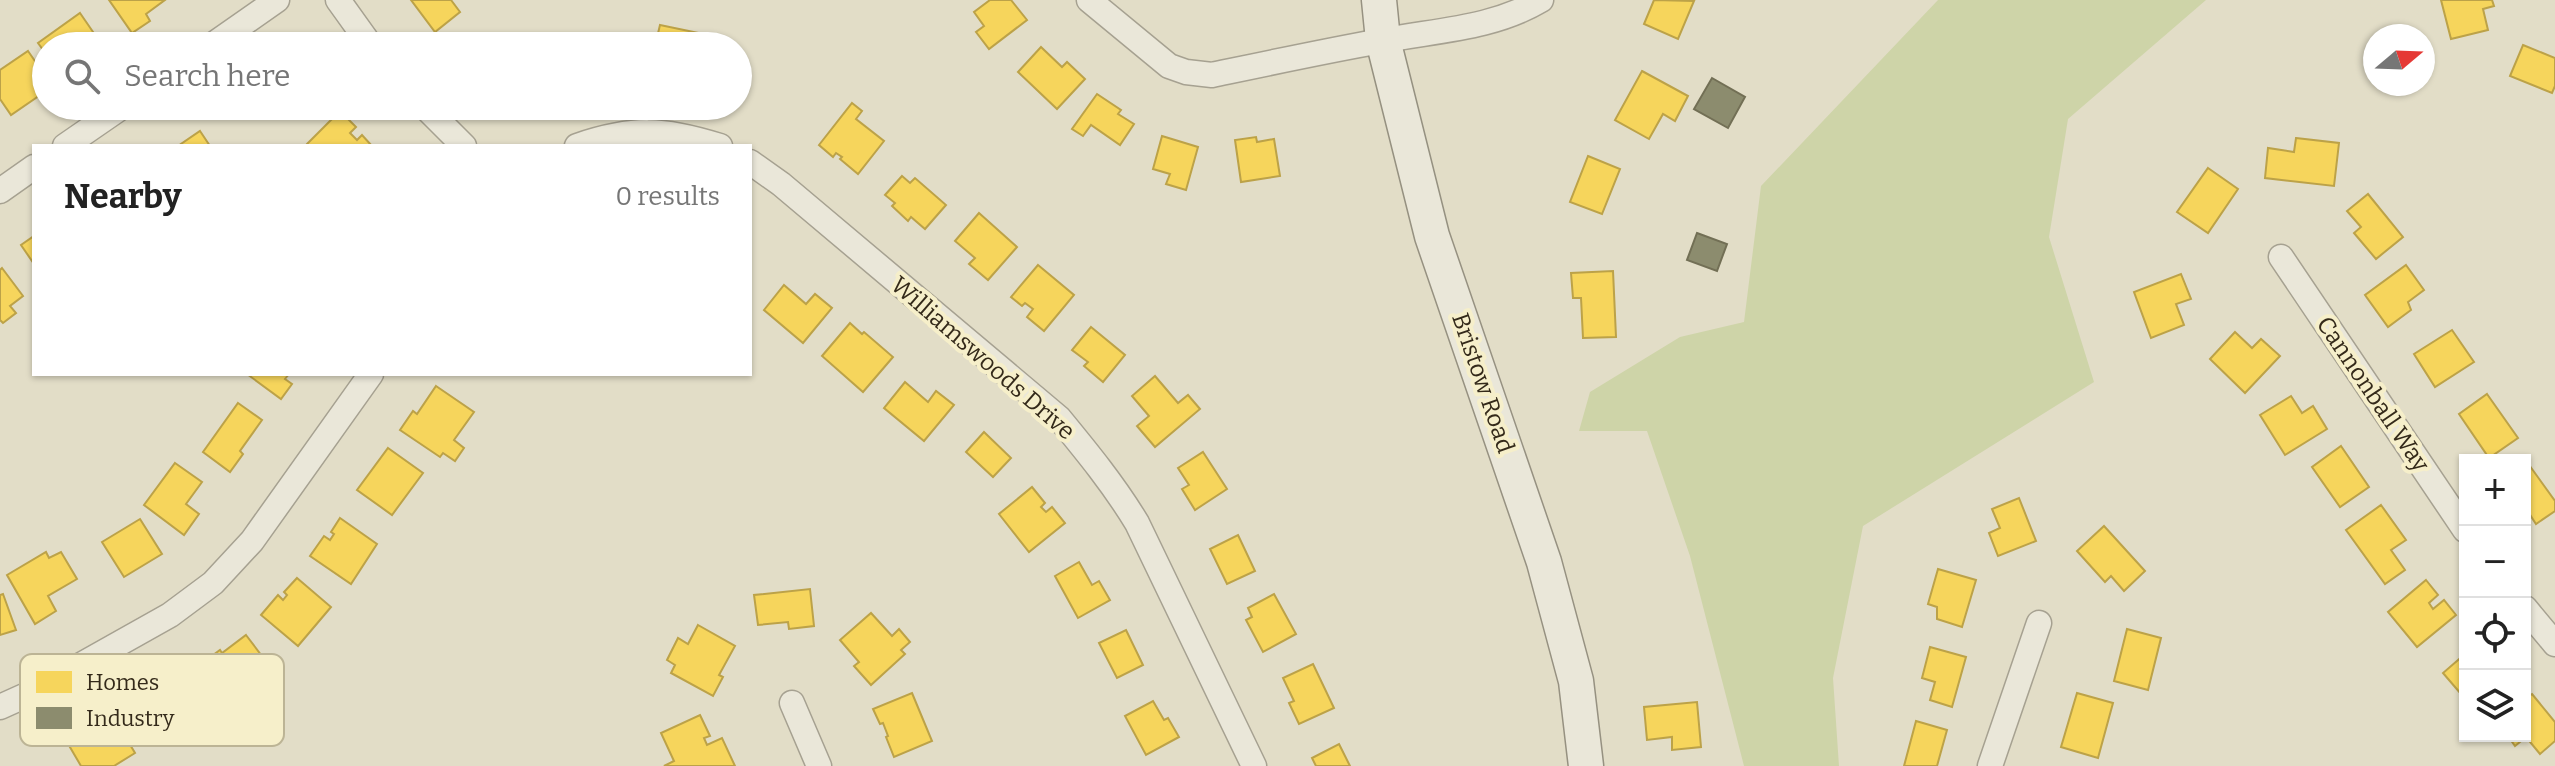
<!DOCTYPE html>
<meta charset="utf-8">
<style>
:root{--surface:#fff;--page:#f2f2f2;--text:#222;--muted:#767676;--line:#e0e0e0}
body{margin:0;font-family:Bitter,serif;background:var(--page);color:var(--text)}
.controls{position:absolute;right:24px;bottom:24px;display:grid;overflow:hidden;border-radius:0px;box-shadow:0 2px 6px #0004}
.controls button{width:72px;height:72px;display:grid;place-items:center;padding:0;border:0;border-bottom:2px solid var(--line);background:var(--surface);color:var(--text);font:40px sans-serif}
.compass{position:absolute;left:2363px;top:24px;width:72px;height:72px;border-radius:50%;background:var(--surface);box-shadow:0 2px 6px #0004;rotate:71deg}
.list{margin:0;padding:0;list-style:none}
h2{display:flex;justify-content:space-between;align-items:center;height:104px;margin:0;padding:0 32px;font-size:34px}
h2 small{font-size:26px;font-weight:400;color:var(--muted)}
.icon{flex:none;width:44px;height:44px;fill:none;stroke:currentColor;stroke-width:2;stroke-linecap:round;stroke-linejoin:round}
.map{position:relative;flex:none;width:2555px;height:766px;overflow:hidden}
.search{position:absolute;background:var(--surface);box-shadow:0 2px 6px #0004;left:32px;top:32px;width:720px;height:88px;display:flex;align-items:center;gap:20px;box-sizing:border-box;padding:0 28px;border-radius:44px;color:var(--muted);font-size:30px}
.panel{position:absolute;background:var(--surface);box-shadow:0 2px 6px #0004;left:32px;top:144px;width:720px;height:232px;border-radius:0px}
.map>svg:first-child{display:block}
.green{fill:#ced4a8}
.homes{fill:#f6d55c;stroke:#bca248;stroke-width:2}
.industry{fill:#8c8c6e;stroke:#726f55;stroke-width:2}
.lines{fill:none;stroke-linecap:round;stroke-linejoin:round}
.street-casing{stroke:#a6a191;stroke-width:27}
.secondary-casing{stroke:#969181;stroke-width:37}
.street{stroke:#eae7d9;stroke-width:24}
.secondary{stroke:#eae7d9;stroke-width:34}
.labels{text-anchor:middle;stroke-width:8;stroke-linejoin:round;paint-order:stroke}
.street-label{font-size:24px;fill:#342a1a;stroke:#f6efca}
.key{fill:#f6efca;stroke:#bcb495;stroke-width:2}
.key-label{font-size:22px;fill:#342a1a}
</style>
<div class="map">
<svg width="2555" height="766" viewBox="0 0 2555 766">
<rect width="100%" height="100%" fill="#e2ddc7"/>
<polygon class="green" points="1938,0 2206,0 2068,119 2049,237 2094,382 1863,526 1833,678 1839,766 1744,766 1690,556 1647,431 1579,431 1590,392 1680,337 1744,322 1761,186"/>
<g class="homes">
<polygon points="109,0 165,0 146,14 150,21 132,33"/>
<polygon points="411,0 451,0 460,12 435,32"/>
<polygon points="990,0 1011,0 1027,20 989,49 976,32 984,26 974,12"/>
<polygon points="1654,0 1694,1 1678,39 1644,24"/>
<polygon points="2441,0 2492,0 2494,6 2483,9 2488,30 2451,39"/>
<polygon points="80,13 102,45 46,46 46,54 38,43"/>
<polygon points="660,25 713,36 711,46 655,46"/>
<polygon points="2523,45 2555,58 2555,86 2552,93 2510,76"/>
<polygon points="1041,47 1062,67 1067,62 1085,79 1057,109 1018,72"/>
<polygon points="28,51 46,77 46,91 11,115 0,99 0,70"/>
<polygon points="1642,71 1688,96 1675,121 1663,114 1649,139 1615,120"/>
<polygon points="1097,94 1121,110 1118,114 1134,124 1120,145 1091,125 1083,136 1072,129"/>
<polygon points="852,103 862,111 856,119 884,141 858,174 840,159 842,157 836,153 833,157 819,145"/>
<polygon points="507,106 524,106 510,113"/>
<polygon points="340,111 356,127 350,133 357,140 362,135 372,146 308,146 307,144"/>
<polygon points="200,131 210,146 178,146"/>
<polygon points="1162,136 1198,147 1186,190 1166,184 1170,174 1153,169"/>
<polygon points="1256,137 1257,142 1274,139 1280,176 1241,182 1235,140"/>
<polygon points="2296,138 2339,143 2334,186 2265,178 2268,148 2294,152"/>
<polygon points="1588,156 1620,169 1602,214 1570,202"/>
<polygon points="2208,168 2238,189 2208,233 2177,212"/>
<polygon points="902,176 910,183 915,178 946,205 925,229 911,217 908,221 892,206 895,203 885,195"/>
<polygon points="2368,194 2403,237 2376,259 2354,233 2361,227 2347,211"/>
<polygon points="979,213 1017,247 988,280 969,264 975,258 955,241"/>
<polygon points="34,236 34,264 21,245"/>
<polygon points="1038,265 1074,295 1044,331 1027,317 1033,309 1025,303 1022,306 1011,297"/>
<polygon points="2406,265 2424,290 2408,302 2411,310 2388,327 2365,295"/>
<polygon points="2,268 23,296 10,306 16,313 3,323 0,320 0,270"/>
<polygon points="1613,271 1616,337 1583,338 1581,298 1573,298 1571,273"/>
<polygon points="2181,274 2191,299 2176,304 2184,325 2151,338 2134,292"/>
<polygon points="784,285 806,304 815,294 832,308 803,343 764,310"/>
<polygon points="850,323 862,334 864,332 893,357 863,392 822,356"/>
<polygon points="1091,327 1125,355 1103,382 1084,366 1088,362 1072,350"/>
<polygon points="2452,330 2474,362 2435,387 2414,354"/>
<polygon points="2235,332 2252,348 2261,339 2280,356 2245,393 2210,359"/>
<polygon points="247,374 289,374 285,379 292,384 281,399"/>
<polygon points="1155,376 1178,403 1188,395 1200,409 1155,447 1137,426 1149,416 1132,396"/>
<polygon points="905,382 928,402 936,391 954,405 924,441 884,408"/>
<polygon points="436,386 474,412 454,440 464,448 455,461 443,453 440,457 400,430 413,411 417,414"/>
<polygon points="2487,394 2518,438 2489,458 2459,414"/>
<polygon points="2291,396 2302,413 2313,406 2327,429 2285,455 2260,415"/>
<polygon points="238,403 262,420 240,451 243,454 230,472 203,452"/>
<polygon points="984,432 1011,458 993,477 966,452"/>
<polygon points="2341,446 2369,487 2340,507 2312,467"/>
<polygon points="388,448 423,473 392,515 357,490"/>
<polygon points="1203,452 1227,489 1195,510 1182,489 1189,485 1178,468"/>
<polygon points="2527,462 2555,501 2555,511 2536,524 2525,507 2525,463"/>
<polygon points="175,463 202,482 186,504 199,514 184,535 144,505"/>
<polygon points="1032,487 1045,503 1041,507 1046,512 1052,507 1065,523 1029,552 999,514"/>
<polygon points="2019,498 2036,541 1998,556 1989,533 2000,528 1992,509"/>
<polygon points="2381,505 2406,540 2391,550 2405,570 2385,584 2346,530"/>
<polygon points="340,518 377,544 351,584 310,556 324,536 330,540 334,534 331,532"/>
<polygon points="140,519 162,554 124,577 102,542"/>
<polygon points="2104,526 2145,571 2124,591 2111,576 2105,582 2077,551"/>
<polygon points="1238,535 1255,571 1227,584 1210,549"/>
<polygon points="46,552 49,558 61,552 77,579 48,596 56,611 35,624 7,575"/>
<polygon points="1079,562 1092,585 1099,581 1110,600 1078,618 1055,576"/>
<polygon points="1938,569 1976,580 1962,627 1937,619 1937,607 1928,604"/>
<polygon points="297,578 331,607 298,646 261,615 278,595 283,600 287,595 284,592"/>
<polygon points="2426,580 2438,595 2429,603 2433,609 2444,600 2456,615 2417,647 2388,612"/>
<polygon points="810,589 814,626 789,629 788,622 758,625 754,595"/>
<polygon points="3,594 16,630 0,635 0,595"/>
<polygon points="1274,594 1296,634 1263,652 1246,620 1252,617 1248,608"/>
<polygon points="871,613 892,636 899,629 910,642 901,650 905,654 871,685 854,666 859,662 840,640"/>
<polygon points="698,625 735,646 719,675 723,677 713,696 671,673 675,665 667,660 678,638 688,644"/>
<polygon points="2127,629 2161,638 2148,690 2114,681"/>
<polygon points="1126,630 1143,665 1117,678 1099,643"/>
<polygon points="246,635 271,668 245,687 253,697 243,704 235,693 227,699 201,664 220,650 222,653"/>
<polygon points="1930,647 1966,657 1952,707 1930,700 1935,682 1922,678"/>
<polygon points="2465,654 2465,690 2461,694 2443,673"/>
<polygon points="1313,664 1334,708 1299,724 1289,703 1294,701 1283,678"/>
<polygon points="912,693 932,741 894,757 886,737 888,736 883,723 880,724 873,709"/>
<polygon points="2077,693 2113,703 2098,758 2061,747"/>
<polygon points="2532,694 2555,722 2555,741 2540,754 2526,737 2515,746 2508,736 2525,736 2525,699"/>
<polygon points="1153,701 1164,720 1168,718 1179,737 1146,755 1125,716"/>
<polygon points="1697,702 1701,747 1672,750 1672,737 1647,740 1644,707"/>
<polygon points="700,715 710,736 704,738 707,745 722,738 735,766 664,766 674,761 661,733"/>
<polygon points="106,718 111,727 117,723 135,753 114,766 81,766 67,742"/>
<polygon points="1916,721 1947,730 1937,766 1904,766"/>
<polygon points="1339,744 1350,766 1316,766 1312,758"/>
</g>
<g class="industry">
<polygon points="1712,78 1745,97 1728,128 1694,109"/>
<polygon points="1697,233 1727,244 1717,271 1687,260"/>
</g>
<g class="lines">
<g class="street-casing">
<g id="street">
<polyline points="338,0 371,46"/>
<path d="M1089 0 1169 66 1186 72 1212 75C1269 63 1325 51 1381 41 1437 30 1492 29 1541 0"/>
<polyline points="211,46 277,0"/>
<polyline points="424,106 464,146"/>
<polyline points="65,146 123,106"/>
<path d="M577 146C633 127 663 128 720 146"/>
<path d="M750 162 781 184 1059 418C1087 452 1114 485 1137 523L1254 766"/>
<polyline points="0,191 34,167"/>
<polyline points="2281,257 2465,530"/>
<polyline points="2525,608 2555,644"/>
<polyline points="792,703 819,766"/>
<polyline points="0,707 31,693 170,615 213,583 252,541 371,374"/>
<polyline points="1990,766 2039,623"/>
</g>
</g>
<g class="secondary-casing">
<polyline id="secondary" points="1379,0 1383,40 1432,236 1544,562 1576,681 1586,766"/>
</g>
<use href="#street" class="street"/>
<use href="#secondary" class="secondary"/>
</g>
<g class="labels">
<g class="street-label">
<text transform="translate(983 358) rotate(41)" y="8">Williamswoods Drive</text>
<text transform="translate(1483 383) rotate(71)" y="8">Bristow Road</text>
<text transform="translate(2373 394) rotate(56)" y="8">Cannonball Way</text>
</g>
</g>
<rect x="20" y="654" width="264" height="92" rx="12" class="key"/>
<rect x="36" y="671" width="36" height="22" fill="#f6d55c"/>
<rect x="36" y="707" width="36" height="22" fill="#8c8c6e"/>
<g class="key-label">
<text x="86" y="690">Homes</text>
<text x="86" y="726">Industry</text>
</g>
</svg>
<div class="controls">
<button>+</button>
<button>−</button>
<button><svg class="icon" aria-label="locate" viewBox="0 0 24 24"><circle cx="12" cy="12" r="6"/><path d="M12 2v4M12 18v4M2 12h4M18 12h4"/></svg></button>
<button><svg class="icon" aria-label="layers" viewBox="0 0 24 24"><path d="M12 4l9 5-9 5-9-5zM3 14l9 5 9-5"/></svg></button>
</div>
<svg class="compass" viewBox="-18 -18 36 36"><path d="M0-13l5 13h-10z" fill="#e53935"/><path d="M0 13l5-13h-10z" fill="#767676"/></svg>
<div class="search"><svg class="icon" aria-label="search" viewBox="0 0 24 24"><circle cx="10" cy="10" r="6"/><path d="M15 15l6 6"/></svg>Search here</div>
<section class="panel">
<h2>Nearby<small>0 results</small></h2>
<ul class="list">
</ul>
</section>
</div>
